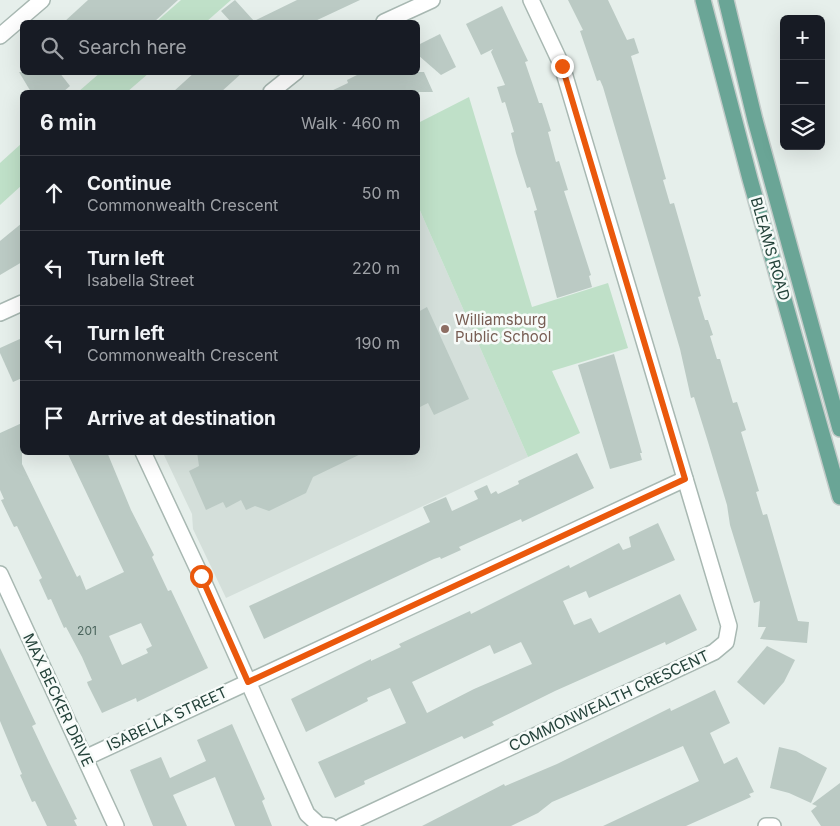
<!DOCTYPE html>
<meta charset="utf-8">
<style>
:root{--surface:#171b24;--page:#242831;--text:#f1f3f6;--muted:#9ea1a6;--line:#363941}
body{margin:0;font-family:Inter,sans-serif;background:var(--page);color:var(--text)}
.controls{position:absolute;right:15px;top:15px;display:grid;overflow:hidden;border-radius:8px;box-shadow:0 5px 20px #0002}
.controls button{width:45px;height:45px;display:grid;place-items:center;padding:0;border:0;border-bottom:1px solid var(--line);background:var(--surface);color:var(--text);font:25px sans-serif}
.stop{position:absolute;width:15px;height:15px;margin:-11px;border:4px solid #ea580c;border-radius:50%;background:#fff}
.stop.end{background:#ea580c;border-color:#fff;box-shadow:0 1px 5px #0008}
.list{margin:0;padding:0;list-style:none}
h2{display:flex;justify-content:space-between;align-items:center;height:65px;margin:0;padding:0 20px;font-size:21px}
h2 small{font-size:16px;font-weight:400;color:var(--muted)}
.list li{display:grid;grid-template-columns:32px 1fr auto;gap:15px;align-items:center;box-sizing:border-box;height:75px;padding:0 20px;border-top:1px solid var(--line)}
.list b{display:block;font-size:19px;white-space:nowrap}
.list p{margin:0;font-size:16px;white-space:nowrap;color:var(--muted)}
.list em{font-size:16px;font-style:normal;color:var(--muted)}
.icon{flex:none;width:28px;height:28px;fill:none;stroke:currentColor;stroke-width:2;stroke-linecap:round;stroke-linejoin:round}
.map{position:relative;flex:none;width:840px;height:826px;overflow:hidden}
.search{position:absolute;background:var(--surface);box-shadow:0 5px 20px #0002;left:20px;top:20px;width:400px;height:55px;display:flex;align-items:center;gap:12px;box-sizing:border-box;padding:0 18px;border-radius:8px;color:var(--muted);font-size:19px}
.panel{position:absolute;background:var(--surface);box-shadow:0 5px 20px #0002;left:20px;top:90px;width:400px;height:365px;border-radius:8px}
.map>svg:first-child{display:block}
.built{fill:#d4dfda}
.green{fill:#bfe0c8}
.building{fill:#bbcac4;fill-rule:evenodd}
.lines{fill:none;stroke-linecap:round;stroke-linejoin:round}
.minor-casing{stroke:#a8b8b2;stroke-width:18}
.major-casing{stroke:#c2cac8;stroke-width:18}
.minor{stroke:#fff;stroke-width:15}
.major{stroke:#6aa596;stroke-width:15}
.route{stroke:#ea580c;stroke-width:6}
.education-dot{fill:#8d6e63;stroke:#f7fbf9;stroke-width:2}
.labels{text-anchor:middle;stroke-width:5;stroke-linejoin:round;paint-order:stroke}
.number-label{font-size:12px;fill:#4a645c}
.street-label{font-size:15px;fill:#24423a;stroke:#f7fbf9}
.education-label{font-size:15px;fill:#785e54;stroke:#f7fbf9;text-anchor:start}
</style>
<div class="map">
<svg width="840" height="826" viewBox="0 0 840 826">
<rect width="100%" height="100%" fill="#e6efeb"/>
<polygon class="built" points="418,206 528,457 226,598 193,529 192,514 163,453 418,452"/>
<g class="green">
<polygon points="181,0 231,0 206,22 156,22"/>
<polygon points="101,72 149,72 149,73 127,92 78,92"/>
<polygon points="469,97 532,307 608,283 628,348 552,371 580,433 528,457 418,206 418,123"/>
<polygon points="22,143 22,185 0,205 0,163"/>
</g>
<g class="building">
<polygon points="88,0 178,0 154,22 64,22"/>
<polygon points="235,0 254,21 297,0 360,0 313,22 231,22 221,11"/>
<polygon points="568,0 608,0 627,40 634,38 639,53 631,56 666,179 663,180 670,204 674,203 685,241 701,296 698,297 705,320 708,320 713,335 710,336 717,359 720,359 733,403 737,402 746,430 741,432 759,491 756,492 763,515 767,514 798,621 809,622 807,643 760,639 766,627 758,627 760,601 754,603 730,525 727,505 708,442 694,397 691,398 680,349 603,87 600,80 597,81 580,31 583,30"/>
<polygon points="502,6 528,61 525,62 539,103 542,103 551,131 548,132 556,162 559,161 568,190 564,191 591,275 589,276 592,287 557,298 534,211 537,210 530,187 527,188 516,153 511,133 514,132 505,102 502,103 497,87 505,85 491,52 493,49 481,55 466,24"/>
<polygon points="440,34 456,67 441,75 418,55 418,45"/>
<polygon points="19,72 59,72 70,86 63,92 31,92"/>
<polygon points="195,72 243,72 221,92 173,92"/>
<polygon points="363,72 424,72 433,92 329,92 348,83 347,80"/>
<polygon points="22,223 22,262 0,275 0,241"/>
<polygon points="427,307 469,399 434,415 428,403 418,408 418,312"/>
<polygon points="22,338 22,378 13,382 0,353 0,348"/>
<polygon points="614,354 642,453 640,453 642,460 610,469 578,365"/>
<path d="M22 423V464L77 577 80 575 86 590 124 572 67 452H107L131 510 154 555 152 557 168 591 171 590 208 668 137 702 136 698 102 713 88 685 87 682 92 680 82 657 66 627 64 628 51 599 48 600 39 580 42 578 17 526 14 527 1 500 4 499 0 490V433ZM141 623 152 646 146 649 148 653 122 665 109 636Z"/>
<polygon points="197,452 365,452 313,477 306,493 269,511 255,506 246,510 241,500 226,508 223,502 206,510 189,471 199,466"/>
<polygon points="577,453 594,488 522,522 521,519 459,547 461,550 441,559 440,557 434,559 264,639 249,606 430,522 423,507 446,497 452,511 478,499 474,491 487,485 491,494 496,491 498,494 519,484 518,481"/>
<path d="M658 523 675 560 589 598 586 591 563 601 574 625 591 618 599 633 680 594 697 630 666 645 665 642 555 691 492 722 494 725 464 739 462 736 364 781 365 784 335 798 318 762 406 723 390 688 367 698 368 701 306 732 291 699 371 659V661L401 647 399 644 470 611 471 614 569 565 570 568 619 543 623 550 631 547 629 537ZM521 642 532 664 474 689 427 713 412 682 490 645 494 654Z"/>
<polygon points="767,646 795,660 784,682 764,705 737,682"/>
<polygon points="0,648 36,724 32,726 49,762 77,819 74,820 77,826 47,826 35,801 32,802 20,775 22,774 0,721"/>
<polygon points="715,690 730,723 710,733 724,764 737,757 754,792 749,794 751,797 740,802 686,826 603,826 699,781 683,746 552,802 538,813 511,826 422,826 504,784 505,786 557,764 670,708 671,711"/>
<polygon points="232,724 265,799 262,801 272,826 235,826 215,777 173,795 187,826 153,826 130,770 161,757 170,778 206,761 197,740"/>
<polygon points="779,747 796,751 827,768 811,803 789,793 770,788"/>
<polygon points="840,783 840,826 821,826 811,811 817,806 812,804"/>
</g>
<g class="lines">
<g class="minor-casing">
<g id="minor">
<polyline points="384,22 432,0"/>
<polyline points="0,36 42,0"/>
<polyline points="271,92 296,72"/>
<polyline points="0,313 22,303"/>
<polyline points="143,452 201,576 307,814 319,825 330,826"/>
<polyline points="0,574 116,826"/>
<polyline points="85,758 685,479"/>
<polyline points="342,826 714,652 726,642 729,626 562,66 531,0"/>
<polyline points="766,826 773,826"/>
</g>
</g>
<g class="major-casing">
<g id="major">
<polyline points="703,0 750,179 840,497"/>
<polyline points="726,0 755,120 840,429"/>
</g>
</g>
<use href="#minor" class="minor"/>
<use href="#major" class="major"/>
</g>
<g class="lines">
<polyline class="route" points="201,576 248,682 685,479 562,66"/>
</g>
<circle class="education-dot" cx="445" cy="329" r="5"/>
<g class="labels">
<g class="number-label">
<text x="87" y="635">201</text>
</g>
<g class="street-label">
<text transform="translate(770 249) rotate(74)" y="5">BLEAMS ROAD</text>
<text transform="translate(58 700) rotate(65)" y="5">MAX BECKER DRIVE</text>
<text transform="translate(609 701) rotate(-25)" y="5">COMMONWEALTH CRESCENT</text>
<text transform="translate(167 719) rotate(-25)" y="5">ISABELLA STREET</text>
</g>
<g class="education-label">
<text x="455" y="325">Williamsburg<tspan x="455" dy="17">Public School</tspan></text>
</g>
</g>
</svg>
<div class="controls">
<button>+</button>
<button>−</button>
<button><svg class="icon" aria-label="layers" viewBox="0 0 24 24"><path d="M12 4l9 5-9 5-9-5zM3 14l9 5 9-5"/></svg></button>
</div>
<div class="stop" style="left:201px;top:576px"></div>
<div class="stop end" style="left:562px;top:66px"></div>
<div class="search"><svg class="icon" aria-label="search" viewBox="0 0 24 24"><circle cx="10" cy="10" r="6"/><path d="M15 15l6 6"/></svg>Search here</div>
<section class="panel">
<h2>6 min<small>Walk · 460 m</small></h2>
<ul class="list">
<li><svg class="icon" aria-label="ahead" viewBox="0 0 24 24"><path d="M12 20V5M6 11l6-6 6 6"/></svg><div><b>Continue</b><p>Commonwealth Crescent</p></div><em>50 m</em></li>
<li><svg class="icon" aria-label="left" viewBox="0 0 24 24"><path d="M17 20v-9H6M10 6l-5 5 5 5"/></svg><div><b>Turn left</b><p>Isabella Street</p></div><em>220 m</em></li>
<li><svg class="icon" aria-label="left" viewBox="0 0 24 24"><path d="M17 20v-9H6M10 6l-5 5 5 5"/></svg><div><b>Turn left</b><p>Commonwealth Crescent</p></div><em>190 m</em></li>
<li><svg class="icon" aria-label="arrive" viewBox="0 0 24 24"><path d="M6 21V4h12l-3 4 3 4H6"/></svg><div><b>Arrive at destination</b></div></li>
</ul>
</section>
</div>
